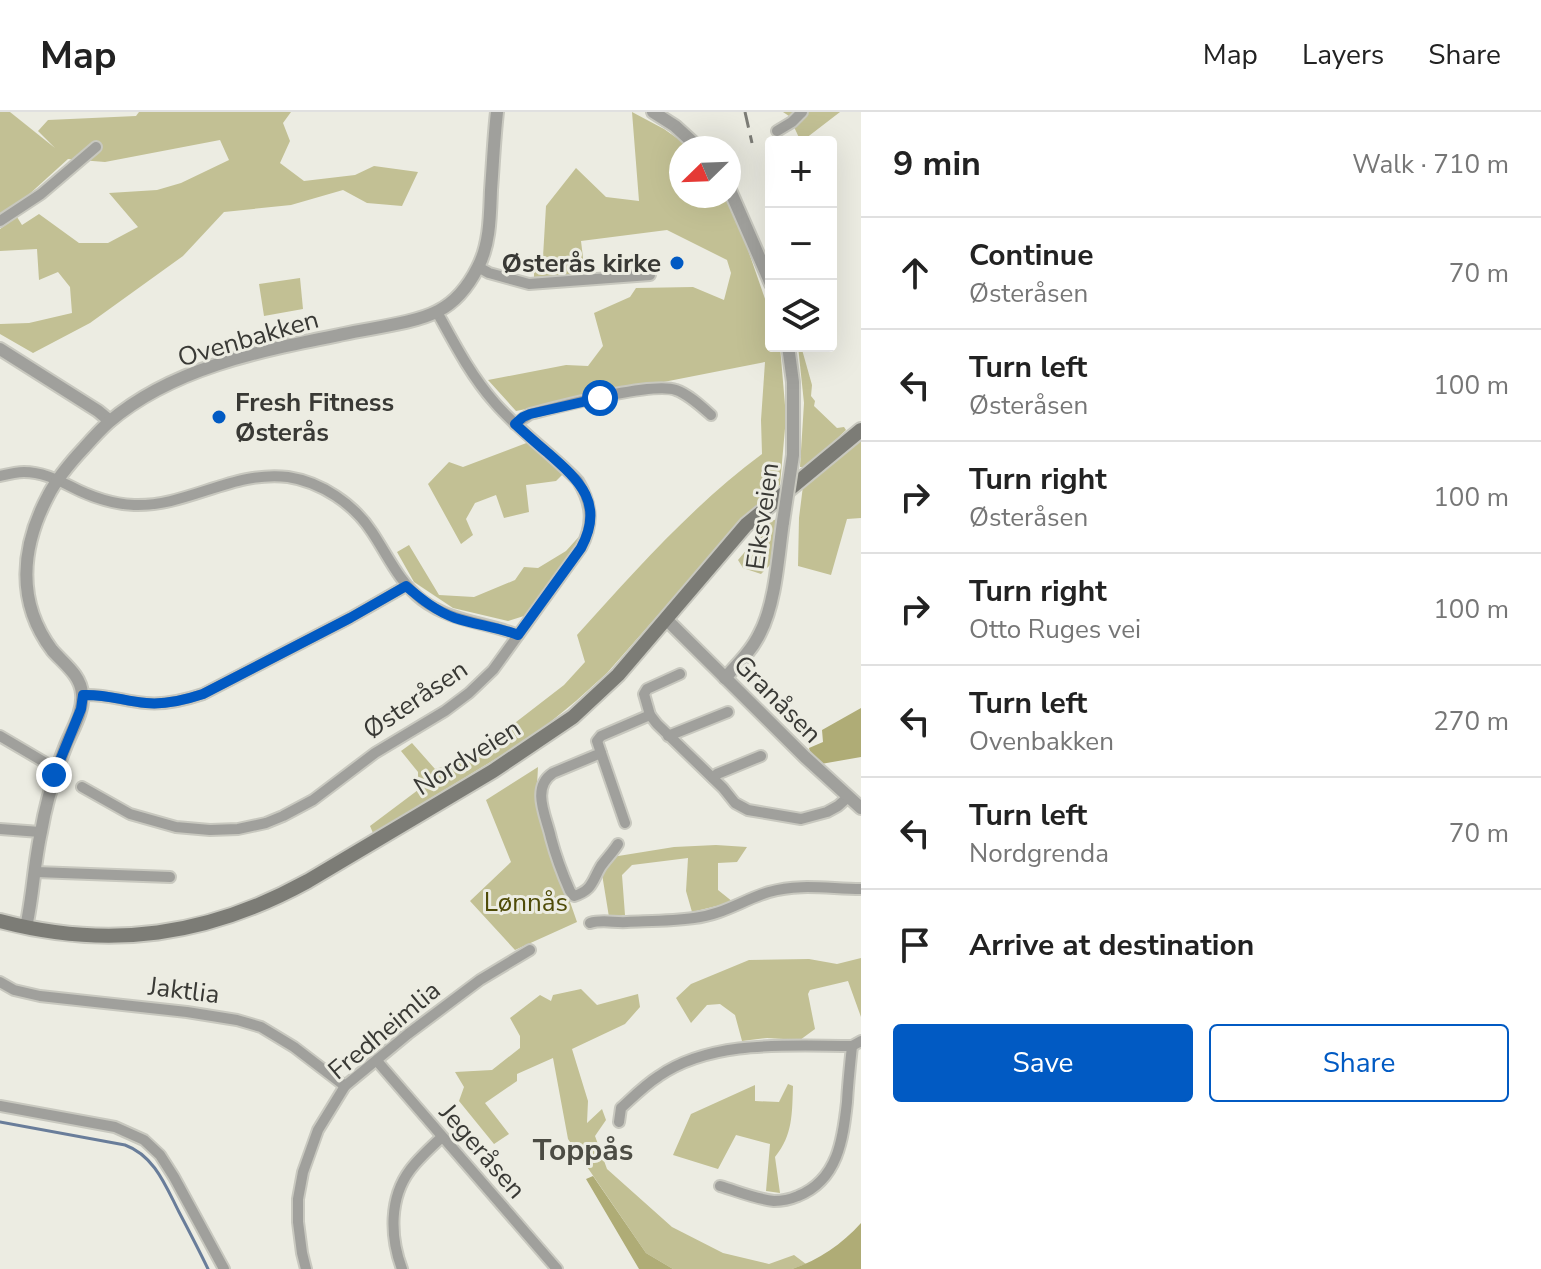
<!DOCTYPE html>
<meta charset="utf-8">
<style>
:root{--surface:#fff;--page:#f2f2f2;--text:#222;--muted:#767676;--line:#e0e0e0;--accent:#015ac3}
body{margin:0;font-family:"Nunito Sans",sans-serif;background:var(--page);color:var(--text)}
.controls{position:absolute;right:24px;top:24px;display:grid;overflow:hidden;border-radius:8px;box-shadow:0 8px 32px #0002}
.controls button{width:72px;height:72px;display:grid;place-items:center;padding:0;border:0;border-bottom:2px solid var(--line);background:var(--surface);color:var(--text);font:40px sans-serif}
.compass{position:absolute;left:669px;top:24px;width:72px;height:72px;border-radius:50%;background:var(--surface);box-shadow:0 8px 32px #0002;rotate:247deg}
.stop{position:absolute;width:24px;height:24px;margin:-18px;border:6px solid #015ac3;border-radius:50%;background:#fff}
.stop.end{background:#015ac3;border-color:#fff;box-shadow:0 2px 8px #0008}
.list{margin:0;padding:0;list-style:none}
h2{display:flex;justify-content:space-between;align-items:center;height:104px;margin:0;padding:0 32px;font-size:34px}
h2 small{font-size:26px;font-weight:400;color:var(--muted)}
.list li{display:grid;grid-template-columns:52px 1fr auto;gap:24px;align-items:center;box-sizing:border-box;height:112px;padding:0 32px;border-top:2px solid var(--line)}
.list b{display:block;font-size:30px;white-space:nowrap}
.list p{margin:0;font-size:26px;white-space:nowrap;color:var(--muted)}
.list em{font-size:26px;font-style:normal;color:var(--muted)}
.actions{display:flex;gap:16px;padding:24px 32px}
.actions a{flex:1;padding:18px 0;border:2px solid var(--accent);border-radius:8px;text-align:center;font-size:28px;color:var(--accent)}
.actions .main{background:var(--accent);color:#fff}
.icon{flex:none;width:44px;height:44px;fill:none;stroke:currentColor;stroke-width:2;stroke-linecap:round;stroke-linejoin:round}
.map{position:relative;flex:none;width:861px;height:1157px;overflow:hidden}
header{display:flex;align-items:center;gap:48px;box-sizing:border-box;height:112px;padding:0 40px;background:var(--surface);border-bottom:2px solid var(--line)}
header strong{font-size:38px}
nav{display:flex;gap:44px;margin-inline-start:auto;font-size:28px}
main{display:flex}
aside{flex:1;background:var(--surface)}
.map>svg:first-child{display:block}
.green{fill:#c2c094}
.forest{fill:#afac76}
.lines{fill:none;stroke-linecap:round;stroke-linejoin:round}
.stream{stroke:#697d9a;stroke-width:3}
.minor-casing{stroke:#c8c8bf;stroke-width:14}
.tertiary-casing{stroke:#c8c8bf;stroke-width:16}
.secondary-casing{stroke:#c8c8bf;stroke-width:18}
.minor{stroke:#a0a09c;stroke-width:10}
.tertiary{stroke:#a0a09c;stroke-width:12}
.secondary{stroke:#7c7c76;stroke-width:14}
.rail{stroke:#7c7c76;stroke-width:3;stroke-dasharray:16 8;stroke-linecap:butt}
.tertiary-bridge-casing{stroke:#c8c8bf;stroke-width:16;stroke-linecap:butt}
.tertiary-bridge{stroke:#a0a09c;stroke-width:12}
.route{stroke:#015ac3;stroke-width:10}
.poi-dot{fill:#015ac3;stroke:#ecece2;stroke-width:3}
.labels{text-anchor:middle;stroke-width:6;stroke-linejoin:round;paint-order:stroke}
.poi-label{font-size:26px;font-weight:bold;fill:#393935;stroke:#ecece2;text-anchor:end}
.street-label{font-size:26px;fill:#393935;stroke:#ecece2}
.park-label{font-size:26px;fill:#4f4b07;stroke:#ecece2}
.quarter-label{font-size:30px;font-weight:bold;fill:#4c4c44;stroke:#ecece2}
</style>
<header>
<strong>Map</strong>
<nav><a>Map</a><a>Layers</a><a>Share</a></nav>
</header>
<main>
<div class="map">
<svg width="861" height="1157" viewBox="0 0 861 1157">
<rect width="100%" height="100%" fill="#ecece2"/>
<g class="green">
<polygon points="0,0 10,0 55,36 38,19 48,8 136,4 139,0 291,0 283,11 290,29 280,51 304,69 355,63 374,54 418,60 402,94 367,91 343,78 291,93 224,100 183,144 90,211 33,241 0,222 0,212 29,211 72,201 70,175 58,160 39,168 37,137 0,139 0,117 17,105 22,113 39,102 79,131 108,131 138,115 109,81 157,78 181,71 229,48 220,28 105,50 68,47 25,86 0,102"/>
<path d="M632 0 664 17 691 36H681V84H725L739 112 771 204V234H780L786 305 780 373 740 410 607 561 576 589 532 625 373 721 370 714 418 678V660L401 639 412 631 435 657 468 647 564 573 585 550 577 523C635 459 692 394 762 342L761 308 765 250 516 299 488 268 566 253 588 254 603 234 594 201 630 185 636 176 693 175 724 188 731 161 727 148 667 118 581 129 585 162 534 165V154L543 145 546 94 576 56 606 85 639 89Z"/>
<polygon points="783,0 840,0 801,30 789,4"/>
<polygon points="300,166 303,197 264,204 259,172"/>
<polygon points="798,234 801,234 812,273 811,284 815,289 814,294 837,316 844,315 846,318 807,355 800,355 804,291"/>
<polygon points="861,325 861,406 847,407 831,463 798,454 799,406 803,374 843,343"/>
<polygon points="529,330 563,362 556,369 526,373 529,400 504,406 496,383 475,391 466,407 473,423 461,432 428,372 449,350 463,355"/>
<polygon points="777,407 770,453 761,462 743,456 738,448 771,409"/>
<polygon points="584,419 571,443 524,504 508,509 453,496 414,470 397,440 409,433 439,483 474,485 515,468 524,455 538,456 566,439"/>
<polygon points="538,655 536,692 577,810 515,838 470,789 511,750 486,688"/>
<polygon points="716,733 747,735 737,750 718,751 718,778 733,790 692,800 686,779 688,746 632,753 622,763 625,803 609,805 602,762 612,745 674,735"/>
<polygon points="861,846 861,905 848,869 810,878 808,882 815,917 800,928 767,926 742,929 735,903 720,892 707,893 691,911 676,886 691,872 749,848 809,847 837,852"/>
<polygon points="581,877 597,893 638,882 640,895 625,912 572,937 588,989 587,1011 602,997 606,1008 595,1024 607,1057 672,1115 723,1141 769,1152 794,1143 806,1152 792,1157 673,1157 646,1141 568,1027 553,946 517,962 517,969 485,991 509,1022 494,1032 459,989 464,975 455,960 492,958 520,936 520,924 510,906 540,883 551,889 553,883"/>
<path d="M788 972 793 974C792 1001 793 1023 775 1045L780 1081 766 1079 770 1032 736 1023 718 1057 673 1043 691 1002 755 973V989L779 990Z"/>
</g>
<g class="forest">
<polygon points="861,596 861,645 821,652 811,643 809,636 823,630 822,618"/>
<polygon points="593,1064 646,1141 673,1157 639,1157 586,1067"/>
<path d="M861 1111V1157H792C819 1148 842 1132 861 1111Z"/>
</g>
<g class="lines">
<path class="stream" d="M0 1010 125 1033C155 1044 166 1075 179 1100 189 1119 199 1138 208 1157"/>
<g class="minor-casing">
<g id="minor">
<polyline points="777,19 792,10 802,0"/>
<polyline points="0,109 41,82 96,35"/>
<polyline points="478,155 489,161 529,172 650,163"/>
<path d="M515 312 530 302C558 295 652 269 676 278 688 282 701 294 711 303"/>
<path d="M0 364C8 362 16 360 24 360 41 360 56 367 70 374 89 384 112 392 134 393 187 395 234 358 288 365 321 370 354 392 372 420 388 444 399 470 422 488 451 510 486 510 518 523"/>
<polyline points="680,562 647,577 644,582 650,603 657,612 723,676 735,691 748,698 801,707 827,700 838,694 848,685"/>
<path d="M83 583C108 582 123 589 146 591 165 593 185 588 203 582L350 506 406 474"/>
<polyline points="0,624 56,657"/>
<polyline points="668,624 728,600"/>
<polyline points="601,641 625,711"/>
<polyline points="713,666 717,662 761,644"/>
<path d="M82 675 130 702 176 715 210 718 238 717 266 711 283 704 313 688 375 641 445 599 469 581 493 558 581 436C594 412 592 392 578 369 551 341 520 320 495 291 471 264 454 231 437 200"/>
<polyline points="0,717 40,720"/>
<path d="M618 732C613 740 606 747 601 754 592 769 593 778 574 784L570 779C562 761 556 745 551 726 547 706 530 676 553 661L601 641 597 629 601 624 650 603"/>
<polyline points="36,760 170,765"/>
<path d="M590 811C603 807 614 811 627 810 649 809 672 809 694 806 722 803 743 788 769 780 800 771 830 777 861 777"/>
<polyline points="0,870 14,878 40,884 187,900 237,908 261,915 294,935 345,974"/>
<polyline points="377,949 557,1157"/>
<polyline points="0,994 115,1015 144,1028 160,1043 174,1065 224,1157"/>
<path d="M619 1010 621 996C633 985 645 973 659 964 713 927 790 934 852 934L861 929"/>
<path d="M720 1074C737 1079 756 1087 774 1089 782 1089 791 1087 798 1084 838 1068 843 1027 847 990 848 971 850 953 852 934"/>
<polyline points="306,1157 302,1141 298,1110 298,1087 303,1060 318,1018 345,974 408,922 480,868 530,838"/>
<path d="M402 1157C390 1125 389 1086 410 1058 419 1046 431 1035 442 1025"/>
</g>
</g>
<g class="tertiary-casing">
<g id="tertiary">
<polyline points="653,0 675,14 699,36"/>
<polyline points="729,76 771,172"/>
<polyline points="788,234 793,270 793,343"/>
<polyline points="0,237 98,299 110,309"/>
<polyline points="666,507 805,645 861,696"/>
<path d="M725 566C738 552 752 538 760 521 776 490 778 444 783 410"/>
<path d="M26 815C33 784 34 751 41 720 46 690 55 661 66 633 72 618 84 599 82 582 81 563 63 551 52 538 16 490 21 435 48 384 57 366 70 351 84 336 92 327 100 318 109 310 173 255 264 238 344 222 371 216 416 211 438 199 456 190 469 173 478 155 490 132 490 104 491 78 493 52 494 26 497 0"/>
</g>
</g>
<g class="secondary-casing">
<path id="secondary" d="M0 809C110 838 208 824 308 769L493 659 573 605 618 563 746 413 861 318"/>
</g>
<use href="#minor" class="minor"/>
<use href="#tertiary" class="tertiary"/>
<use href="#secondary" class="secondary"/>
<polyline class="rail" points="745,0 752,31"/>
<g class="tertiary-bridge-casing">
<polyline id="tertiary-bridge" points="783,410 793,343"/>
</g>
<use href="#tertiary-bridge" class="tertiary-bridge"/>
</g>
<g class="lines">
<path class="route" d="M54 663 81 597 83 583C106 582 124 589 146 591 165 593 185 588 203 582L350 506 406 474C421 487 436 499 455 506 476 513 498 515 518 523L581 436C605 392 580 369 548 341 537 332 526 322 515 312L523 305 530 302 600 286"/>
</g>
<g class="poi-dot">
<circle cx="677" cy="151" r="8"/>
<circle cx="219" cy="305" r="8"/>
</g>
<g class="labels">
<g class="poi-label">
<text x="661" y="160">Østerås kirke</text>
<text x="235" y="299" text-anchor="start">Fresh Fitness<tspan x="235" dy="30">Østerås</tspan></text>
</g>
<g class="street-label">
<text transform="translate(248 226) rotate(-16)" y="9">Ovenbakken</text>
<text transform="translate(762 404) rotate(-82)" y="9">Eiksveien</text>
<text transform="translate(415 587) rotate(-34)" y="9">Østeråsen</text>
<text transform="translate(778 587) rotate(45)" y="9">Granåsen</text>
<text transform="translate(467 645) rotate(-32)" y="9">Nordveien</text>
<text transform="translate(184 878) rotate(7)" y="9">Jaktlia</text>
<text transform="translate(384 918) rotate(-40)" y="9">Fredheimlia</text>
<text transform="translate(483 1039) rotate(49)" y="9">Jegeråsen</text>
</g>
<g class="park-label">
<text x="526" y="799">Lønnås</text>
</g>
<g class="quarter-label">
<text x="583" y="1048">Toppås</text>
</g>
</g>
</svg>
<div class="controls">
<button>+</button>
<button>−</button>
<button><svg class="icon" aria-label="layers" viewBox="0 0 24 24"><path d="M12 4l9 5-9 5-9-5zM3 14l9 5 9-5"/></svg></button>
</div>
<svg class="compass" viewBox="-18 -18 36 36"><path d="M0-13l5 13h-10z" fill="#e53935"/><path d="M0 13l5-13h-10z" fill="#767676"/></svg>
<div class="stop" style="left:600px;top:286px"></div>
<div class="stop end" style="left:54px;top:663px"></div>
</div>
<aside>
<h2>9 min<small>Walk · 710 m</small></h2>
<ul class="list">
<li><svg class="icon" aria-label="ahead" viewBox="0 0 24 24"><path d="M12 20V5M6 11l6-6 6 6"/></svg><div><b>Continue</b><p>Østeråsen</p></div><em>70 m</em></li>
<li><svg class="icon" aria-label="left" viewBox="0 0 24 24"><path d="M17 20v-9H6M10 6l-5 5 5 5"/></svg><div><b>Turn left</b><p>Østeråsen</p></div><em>100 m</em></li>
<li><svg class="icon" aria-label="right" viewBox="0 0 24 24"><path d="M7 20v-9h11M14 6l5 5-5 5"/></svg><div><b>Turn right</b><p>Østeråsen</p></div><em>100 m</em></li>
<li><svg class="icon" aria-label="right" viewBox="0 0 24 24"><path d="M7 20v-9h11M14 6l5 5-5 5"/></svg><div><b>Turn right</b><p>Otto Ruges vei</p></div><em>100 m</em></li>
<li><svg class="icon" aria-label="left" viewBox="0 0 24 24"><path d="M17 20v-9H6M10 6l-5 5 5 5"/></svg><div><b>Turn left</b><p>Ovenbakken</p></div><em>270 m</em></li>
<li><svg class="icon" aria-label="left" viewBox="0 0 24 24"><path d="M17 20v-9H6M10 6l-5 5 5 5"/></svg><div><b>Turn left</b><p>Nordgrenda</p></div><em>70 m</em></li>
<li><svg class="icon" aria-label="arrive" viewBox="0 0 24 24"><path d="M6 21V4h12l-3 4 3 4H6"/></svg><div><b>Arrive at destination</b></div></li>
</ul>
<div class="actions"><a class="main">Save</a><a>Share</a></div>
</aside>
</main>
